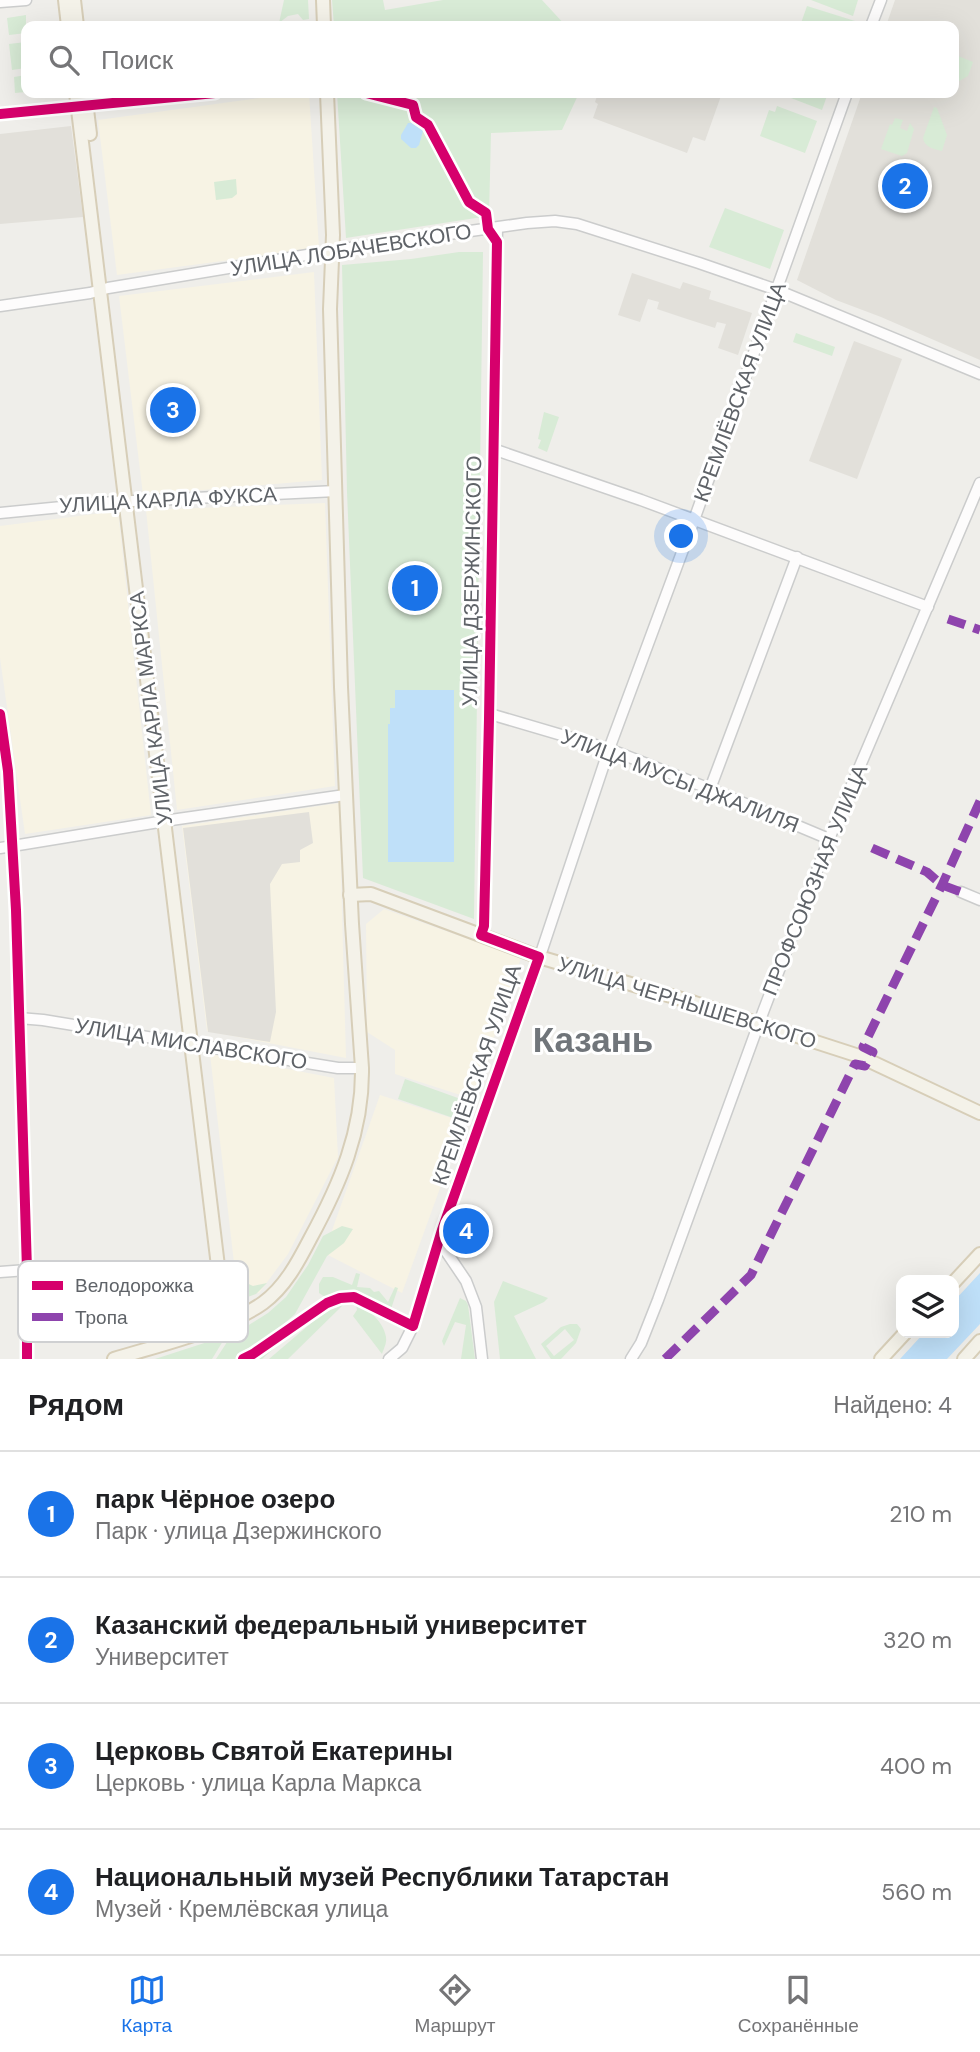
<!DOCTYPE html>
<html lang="ru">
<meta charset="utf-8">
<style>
:root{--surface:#fff;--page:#f2f2f2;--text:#202124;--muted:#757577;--line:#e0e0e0;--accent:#1a73e8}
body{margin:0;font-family:"DM Sans",sans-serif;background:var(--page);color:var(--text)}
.controls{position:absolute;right:21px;bottom:21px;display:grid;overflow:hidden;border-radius:14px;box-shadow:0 7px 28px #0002}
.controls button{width:63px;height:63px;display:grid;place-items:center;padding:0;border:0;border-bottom:2px solid var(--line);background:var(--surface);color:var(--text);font:35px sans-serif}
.you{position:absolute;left:682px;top:537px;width:24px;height:24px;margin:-18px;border:5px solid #fff;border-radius:50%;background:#1a73e8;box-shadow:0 0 0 10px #1a73e833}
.badge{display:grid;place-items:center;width:46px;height:46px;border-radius:50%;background:var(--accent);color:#fff;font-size:23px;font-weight:700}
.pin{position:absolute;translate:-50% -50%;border:4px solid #fff;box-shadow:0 2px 7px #0006}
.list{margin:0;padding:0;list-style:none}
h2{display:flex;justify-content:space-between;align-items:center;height:91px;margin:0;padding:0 28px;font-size:30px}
h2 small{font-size:23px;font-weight:400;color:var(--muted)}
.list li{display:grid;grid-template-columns:46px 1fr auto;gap:21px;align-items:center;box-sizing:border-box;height:126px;padding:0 28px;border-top:2px solid var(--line)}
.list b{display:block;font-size:26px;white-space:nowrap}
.list p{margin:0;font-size:23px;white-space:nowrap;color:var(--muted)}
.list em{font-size:23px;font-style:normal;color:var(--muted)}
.icon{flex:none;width:38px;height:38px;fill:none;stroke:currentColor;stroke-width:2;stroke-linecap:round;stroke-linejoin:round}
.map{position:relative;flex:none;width:980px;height:1359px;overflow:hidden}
.search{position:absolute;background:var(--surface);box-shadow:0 7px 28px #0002;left:21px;right:21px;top:21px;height:77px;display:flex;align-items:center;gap:18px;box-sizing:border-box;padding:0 24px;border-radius:14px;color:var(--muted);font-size:26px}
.sheet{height:595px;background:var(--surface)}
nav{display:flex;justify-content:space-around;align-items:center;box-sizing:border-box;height:98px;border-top:2px solid var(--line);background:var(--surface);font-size:19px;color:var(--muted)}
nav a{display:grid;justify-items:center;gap:4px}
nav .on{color:var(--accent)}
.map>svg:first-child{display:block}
.commercial{fill:#f7f3e4}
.education{fill:#e2e0da}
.green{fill:#d8ebd6;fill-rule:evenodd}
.water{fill:#bfe0f9}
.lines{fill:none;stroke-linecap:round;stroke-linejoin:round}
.minor-casing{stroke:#cbcccc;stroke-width:13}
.major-casing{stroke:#d7ceb8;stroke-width:16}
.minor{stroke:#fdfcfc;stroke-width:10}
.major{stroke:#f4f2e9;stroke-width:12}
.quiet{stroke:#8e44ad;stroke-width:9;stroke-dasharray:18 9;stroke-linecap:butt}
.cycleway-casing{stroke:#fff;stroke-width:15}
.cycleway{stroke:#d6006c;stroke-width:10}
.labels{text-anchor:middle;stroke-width:6;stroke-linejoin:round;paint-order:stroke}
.street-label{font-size:21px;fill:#5f6368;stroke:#fff}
.town-label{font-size:35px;font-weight:bold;fill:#70757a;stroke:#fff}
.key{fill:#fff;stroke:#cfd0d2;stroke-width:2}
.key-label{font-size:19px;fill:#5f6368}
</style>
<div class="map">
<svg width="980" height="1359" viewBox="0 0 980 1359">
<rect width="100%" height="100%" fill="#efeeea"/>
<g class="commercial">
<polygon points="297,93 309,93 319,248 117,275 98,120"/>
<polygon points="314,272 322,480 143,495 119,296"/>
<polygon points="325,503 335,786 177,810 146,510"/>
<polygon points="118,511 151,815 25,834 0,658 0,526"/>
<polygon points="339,803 346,1058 207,1031 182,826"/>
<polygon points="384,909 521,958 473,1099 395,1074 395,1050 367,1032 366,924"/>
<polygon points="210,1054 334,1078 338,1157 288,1254 259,1293 237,1289"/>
<polygon points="380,1095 464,1122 402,1293 324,1253"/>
</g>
<g class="education">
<polygon points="895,0 980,0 980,360 881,317 836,300 797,280 862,93 954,93 954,26 886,26"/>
<polygon points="602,93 722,93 705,141 693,137 687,153 593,118 598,104 595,102 597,96 601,97"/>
<polygon points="71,126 83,217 0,224 0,134"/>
<polygon points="632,273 680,289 683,282 711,291 709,299 752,313 738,355 718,348 726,324 717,322 715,328 687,319 657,309 659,302 648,299 640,322 618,315"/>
<polygon points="854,341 902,359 857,479 809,461"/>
<polygon points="309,812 313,843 300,850 300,862 282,864 270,884 276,1012 270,1042 208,1032 183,828"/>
</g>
<g class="green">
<polygon points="284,0 308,0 309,19 303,20 298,14 288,16 279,23"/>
<polygon points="332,0 383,0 385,10 443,0 542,0 566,26 334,26"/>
<polygon points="811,0 858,0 853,16"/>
<polygon points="807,6 855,21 853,26 800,26"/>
<polygon points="26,15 26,33 9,35 7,18"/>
<polygon points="26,42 26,68 12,70 9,44"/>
<polygon points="958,56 973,62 968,76 954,84 954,58"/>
<polygon points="26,75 26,92 15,93 14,77"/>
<polygon points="337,93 579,93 562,130 491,133 489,216 346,238"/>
<polygon points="778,93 828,93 822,110"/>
<polygon points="777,106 817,121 805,153 760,136 769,110 775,112"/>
<path d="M934 107 937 108 947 135 942 151C934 149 924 147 923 138Z"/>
<polygon points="895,118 903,120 900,128 907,131 910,123 914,129 907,153 902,156 881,149 890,124 892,125"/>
<polygon points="236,179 237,194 232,198 216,200 214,182"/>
<polygon points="725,208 784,230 770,269 709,247"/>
<polygon points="459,252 483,252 474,919 363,878 347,492 342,265 411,259"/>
<polygon points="796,333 835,347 832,356 793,342"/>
<polygon points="544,412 559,417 547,452 538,448 541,440 538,439"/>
<polygon points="405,1079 469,1102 462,1121 398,1099"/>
<polygon points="342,1226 353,1229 344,1243 327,1256 295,1314 253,1351 236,1359 216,1359 231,1336 268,1313 286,1297 308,1265 323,1236"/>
<path d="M356 1273 360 1274 357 1287 370 1288 374 1292 379 1291 388 1302 395 1287 398 1288 390 1312C367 1300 350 1287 325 1297L319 1293V1284L323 1277H333L352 1285Z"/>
<polygon points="238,1279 253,1286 267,1283 256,1294 242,1299"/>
<polygon points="503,1281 548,1298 544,1302 514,1316 536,1359 500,1359 494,1302"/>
<polygon points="460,1298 466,1301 468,1305 475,1359 461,1359 466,1325 455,1322 444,1346 442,1341"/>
<polygon points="343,1305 288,1359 269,1359 323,1313"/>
<path d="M356 1305C369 1308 384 1323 386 1337 387 1343 384 1348 382 1354L353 1316 357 1310Z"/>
<polygon points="302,1324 262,1359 249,1359"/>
<path d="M570 1324H577L581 1329 576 1343 561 1359H551L541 1344 561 1327ZM565 1329 574 1340 554 1356 546 1346Z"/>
<polygon points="226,1336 212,1359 155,1359"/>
</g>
<g class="water">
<polygon points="408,123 412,123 423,131 419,145 416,148 411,148 401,139 401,135"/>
<polygon points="395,690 454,690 454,862 388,862 388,724 390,724 390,708 395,708"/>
<polygon points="980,1273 980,1324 947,1359 900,1359 924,1333 954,1333 954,1301"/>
</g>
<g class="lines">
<g class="minor-casing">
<g id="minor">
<polyline points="0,2 26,0"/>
<polyline points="871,26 881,0"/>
<polyline points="0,114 215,93"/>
<polyline points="0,306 90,293 108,288 343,249 527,223 555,221 577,224 699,263 777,290 980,374"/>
<polyline points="493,449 641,500 928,607"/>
<polyline points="0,513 113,502 336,491"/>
<polyline points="0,714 8,771 16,910 27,1270 27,1359"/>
<polyline points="490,714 609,749 710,789 829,839"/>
<polyline points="710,789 797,557"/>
<polyline points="0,848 171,820 345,795"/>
<polyline points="961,892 980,900"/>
<polyline points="481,935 484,926 489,719 497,228"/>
<polyline points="19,1018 43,1020 338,1068 362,1068"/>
<polyline points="439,1241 466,1281 476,1307 482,1359"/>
<polyline points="0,1272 27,1270"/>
<polyline points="389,1359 402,1348 413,1326 442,1230 534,974 609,749 694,520 847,93"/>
<polyline points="631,1359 641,1343 658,1300 763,1012 829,839 980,483"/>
</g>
</g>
<g class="major-casing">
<g id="major">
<polyline points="65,0 68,26"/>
<polyline points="74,0 77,26"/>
<polyline points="323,0 324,26"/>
<polyline points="76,93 225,1324"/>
<polyline points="85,93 90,134"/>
<polyline points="350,895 371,894 539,957 695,1003 859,1056 980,1113"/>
<polyline points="954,1282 980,1254"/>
<path d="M114 1359C159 1345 225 1330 263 1303 285 1287 298 1262 310 1239 340 1184 363 1131 362 1068L352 924 341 687 330 309 333 235 327 93"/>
<polyline points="881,1359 905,1333"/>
<polyline points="964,1359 980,1341"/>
</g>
</g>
<use href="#minor" class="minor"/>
<use href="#major" class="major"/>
<g class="quiet">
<polyline points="948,619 980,630"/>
<polyline points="872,848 927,872 942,885 961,892"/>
<polyline points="665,1359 751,1275 855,1064 865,1066 873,1052 863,1047 942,885 980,801"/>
</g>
<g class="cycleway-casing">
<g id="cycleway">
<polyline points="0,114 215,93"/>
<polyline points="0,714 8,771 16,910 27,1270 27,1359"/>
<polyline points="243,1359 253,1354 327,1303 340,1298 354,1297 413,1326 442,1230 539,957 481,935 484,926 489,719 497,242 488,229 486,213 469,202 428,125 416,117 413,105 366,93"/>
</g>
</g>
<use href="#cycleway" class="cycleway"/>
</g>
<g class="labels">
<g class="street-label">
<text transform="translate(351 250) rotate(-9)" y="7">УЛИЦА ЛОБАЧЕВСКОГО</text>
<text transform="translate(740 392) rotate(-70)" y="7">КРЕМЛЁВСКАЯ УЛИЦА</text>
<text transform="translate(168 500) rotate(-3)" y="7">УЛИЦА КАРЛА ФУКСА</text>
<text transform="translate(472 581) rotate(-89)" y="7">УЛИЦА ДЗЕРЖИНСКОГО</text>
<text transform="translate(151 708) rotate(-97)" y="7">УЛИЦА КАРЛА МАРКСА</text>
<text transform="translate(680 781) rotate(21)" y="7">УЛИЦА МУСЫ ДЖАЛИЛЯ</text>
<text transform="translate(815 880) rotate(-68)" y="7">ПРОФСОЮЗНАЯ УЛИЦА</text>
<text transform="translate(687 1003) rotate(17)" y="7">УЛИЦА ЧЕРНЫШЕВСКОГО</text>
<text transform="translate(191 1044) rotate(9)" y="7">УЛИЦА МИСЛАВСКОГО</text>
<text transform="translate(477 1075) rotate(-71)" y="7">КРЕМЛЁВСКАЯ УЛИЦА</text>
</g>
<g class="town-label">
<text x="593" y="1052">Казань</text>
</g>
</g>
<rect x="18" y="1261" width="230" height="81" rx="10" class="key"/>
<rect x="32" y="1281" width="31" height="9" fill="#d6006c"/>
<rect x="32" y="1313" width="31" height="8" fill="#8e44ad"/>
<g class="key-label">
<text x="75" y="1292">Велодорожка</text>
<text x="75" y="1324">Тропа</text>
</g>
</svg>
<div class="controls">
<button><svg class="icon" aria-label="layers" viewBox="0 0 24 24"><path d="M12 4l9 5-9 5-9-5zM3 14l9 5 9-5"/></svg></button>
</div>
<div class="you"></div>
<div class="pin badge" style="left:415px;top:588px">1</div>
<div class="pin badge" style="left:905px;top:186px">2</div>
<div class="pin badge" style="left:173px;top:410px">3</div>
<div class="pin badge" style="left:466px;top:1231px">4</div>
<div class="search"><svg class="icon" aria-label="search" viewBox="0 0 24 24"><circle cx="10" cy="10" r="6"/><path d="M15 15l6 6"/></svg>Поиск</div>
</div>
<section class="sheet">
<h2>Рядом<small>Найдено: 4</small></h2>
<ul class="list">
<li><span class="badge">1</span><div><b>парк Чёрное озеро</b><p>Парк · улица Дзержинского</p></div><em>210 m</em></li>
<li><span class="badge">2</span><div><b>Казанский федеральный университет</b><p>Университет</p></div><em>320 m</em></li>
<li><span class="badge">3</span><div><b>Церковь Святой Екатерины</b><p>Церковь · улица Карла Маркса</p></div><em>400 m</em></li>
<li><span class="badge">4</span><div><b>Национальный музей Республики Татарстан</b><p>Музей · Кремлёвская улица</p></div><em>560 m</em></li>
</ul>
</section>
<nav>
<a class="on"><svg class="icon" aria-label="map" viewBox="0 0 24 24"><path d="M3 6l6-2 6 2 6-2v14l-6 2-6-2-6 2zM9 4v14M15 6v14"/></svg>Карта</a>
<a><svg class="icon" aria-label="directions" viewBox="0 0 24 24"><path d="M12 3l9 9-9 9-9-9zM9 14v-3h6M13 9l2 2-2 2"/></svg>Маршрут</a>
<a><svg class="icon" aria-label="saved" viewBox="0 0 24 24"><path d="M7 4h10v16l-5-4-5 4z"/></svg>Сохранённые</a>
</nav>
